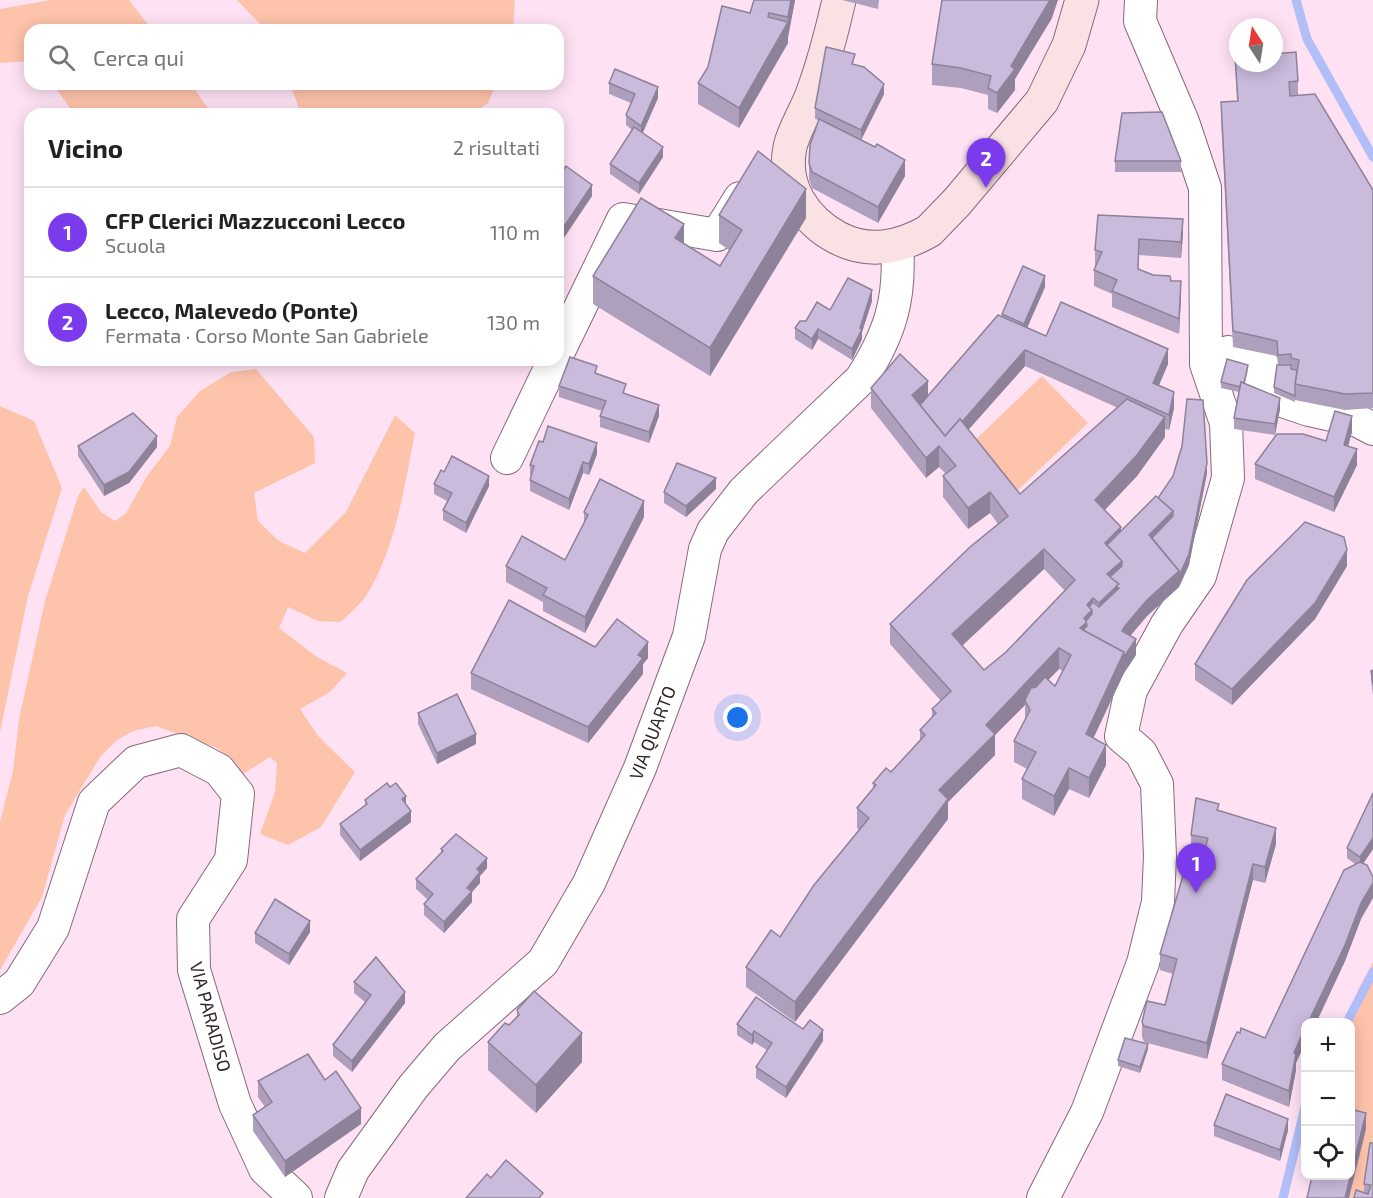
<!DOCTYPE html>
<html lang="it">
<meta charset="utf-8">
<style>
:root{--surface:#fff;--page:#f6f6f6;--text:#222;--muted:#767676;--line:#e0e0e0;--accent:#7c3aed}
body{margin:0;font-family:"Exo 2",sans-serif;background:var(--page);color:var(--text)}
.controls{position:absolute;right:18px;bottom:18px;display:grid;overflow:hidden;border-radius:12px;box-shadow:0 3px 15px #0003}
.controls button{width:54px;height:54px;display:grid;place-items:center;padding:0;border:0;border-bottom:2px solid var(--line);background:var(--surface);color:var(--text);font:30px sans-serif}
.compass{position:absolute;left:1229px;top:18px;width:54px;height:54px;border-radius:50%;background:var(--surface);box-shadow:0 3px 15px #0003;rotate:348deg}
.you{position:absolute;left:738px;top:718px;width:21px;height:21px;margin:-15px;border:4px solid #fff;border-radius:50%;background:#1a73e8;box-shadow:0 0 0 9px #1a73e833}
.badge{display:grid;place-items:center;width:39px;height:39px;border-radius:50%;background:var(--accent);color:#fff;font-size:20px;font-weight:700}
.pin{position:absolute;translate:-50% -50px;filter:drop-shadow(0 2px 3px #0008)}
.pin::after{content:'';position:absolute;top:32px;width:21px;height:18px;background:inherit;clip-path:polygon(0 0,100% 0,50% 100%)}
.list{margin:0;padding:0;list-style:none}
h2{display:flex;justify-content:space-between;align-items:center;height:78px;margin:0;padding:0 24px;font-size:26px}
h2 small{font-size:20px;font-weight:400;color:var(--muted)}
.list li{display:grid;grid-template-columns:39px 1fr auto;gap:18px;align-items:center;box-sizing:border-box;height:90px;padding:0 24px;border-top:2px solid var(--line)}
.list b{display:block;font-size:22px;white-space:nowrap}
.list p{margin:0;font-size:20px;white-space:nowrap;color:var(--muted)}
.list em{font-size:20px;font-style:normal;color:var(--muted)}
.icon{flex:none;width:33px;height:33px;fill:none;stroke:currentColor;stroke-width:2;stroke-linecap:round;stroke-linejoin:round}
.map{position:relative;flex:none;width:1373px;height:1198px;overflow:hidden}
.search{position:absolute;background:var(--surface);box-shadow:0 3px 15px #0003;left:24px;top:24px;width:540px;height:66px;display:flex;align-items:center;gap:15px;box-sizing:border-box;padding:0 21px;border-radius:18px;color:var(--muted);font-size:22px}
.panel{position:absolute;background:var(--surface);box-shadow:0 3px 15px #0003;left:24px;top:108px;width:540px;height:258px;border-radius:18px}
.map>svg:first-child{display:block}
.green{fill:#fec3ab}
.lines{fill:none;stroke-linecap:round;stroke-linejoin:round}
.stream{stroke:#b1bef7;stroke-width:9}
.street-casing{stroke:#87687c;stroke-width:34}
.secondary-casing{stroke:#87687c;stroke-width:35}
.street{stroke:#fff;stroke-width:32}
.secondary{stroke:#fae1e4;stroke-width:33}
.wall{fill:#aea0bd;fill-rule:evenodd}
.shaded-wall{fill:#8d829a}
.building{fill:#cabadc;stroke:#8d829a;stroke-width:1.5;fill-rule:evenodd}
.labels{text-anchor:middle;stroke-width:5;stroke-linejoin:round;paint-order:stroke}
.street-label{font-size:18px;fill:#32252d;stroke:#fff}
</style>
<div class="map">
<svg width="1373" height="1198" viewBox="0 0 1373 1198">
<rect width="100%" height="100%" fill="#fee2f4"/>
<g class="green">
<polygon points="51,0 129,0 152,30 30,30 30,61 0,63 0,9"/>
<polygon points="237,0 515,0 513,30 266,30"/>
<polygon points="191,84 212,114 74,114 54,85"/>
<polygon points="290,84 496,84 488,103 471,114 301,114"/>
<path d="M256 369 314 437 315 463 254 493 258 521 279 541 305 553 346 512 395 415 415 433C404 487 397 543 369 591 363 603 350 612 341 622L318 621 288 607 279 628 317 657 347 673 330 692 300 709 319 737 355 772 321 827 288 845 260 834 275 792 277 763 270 757 241 775 237 764 217 748 156 726 133 731 117 740 100 757 65 815 42 897 0 970V822L13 771 19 719 45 601 78 496 84 487 101 512 115 521 126 513 147 476 170 446 177 417 200 391 231 372Z"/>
<polygon points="1042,376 1088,423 1018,490 972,443"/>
<polygon points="0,406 34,421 62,488 28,596 0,732"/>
<polygon points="1373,962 1373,1163 1365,1198 1349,1198 1365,1129 1351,1125 1350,1022 1346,1022 1359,988"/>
</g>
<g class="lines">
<g class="stream">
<polyline points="1296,0 1307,39 1373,157"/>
<polyline points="1347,1022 1373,972"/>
<polyline points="1283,1198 1306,1103"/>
</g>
<g class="street-casing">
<g id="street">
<polyline points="1228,352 1263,365 1259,393 1309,410 1358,421 1373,429"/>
<polyline points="558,353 623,219 717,235 740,198"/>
<polyline points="507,458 554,360"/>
<polyline points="0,998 19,983 53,928 94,802 136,762 181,750 219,770 238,794 231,860 193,919 194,970 235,1104 265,1169 296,1198"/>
<path d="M341 1198 353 1170 413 1087 447 1047 543 962 589 883 640 768 689 636 705 549 713 531 744 491 861 379C890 334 901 299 897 245"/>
<polyline points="1043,1198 1087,1112 1143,963 1158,902 1160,856 1157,784 1141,753 1121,736 1131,690 1167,624 1200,576 1228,478 1226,423 1206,364 1205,188 1183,122 1140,21 1141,0"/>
</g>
</g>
<g class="secondary-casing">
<path id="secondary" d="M839 0C832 31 824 62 813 92 807 110 794 129 790 147 782 186 804 220 838 238 869 254 899 248 929 231L957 202 1042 101 1069 45 1082 0"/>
</g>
<use href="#street" class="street"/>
<use href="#secondary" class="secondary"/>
</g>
<g class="wall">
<polygon points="754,0 795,0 788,37 788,43 739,128 698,104 698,83 750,13"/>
<polygon points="842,0 879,0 878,9"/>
<polygon points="1052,18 1015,79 1015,90 997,113 988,109 988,95 961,88 932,85 932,64"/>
<polygon points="1235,56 1298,81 1298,95 1373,190 1373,408 1345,410 1295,400 1295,402 1274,393 1274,387 1278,365 1277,356 1233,347 1221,118 1221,102 1237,101"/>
<polygon points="855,65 884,94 861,140 905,176 878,223 812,188 809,179 809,163 819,120 815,119 815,108"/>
<polygon points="609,83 658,98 643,133 663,157 639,194 610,174 610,164 632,130 626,125 626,115 631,103 609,94"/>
<rect x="1115" y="161" width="66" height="11"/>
<polygon points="558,178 592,196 559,245 558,244"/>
<polygon points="719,215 806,218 710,376 593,304 593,276 684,244 720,266 729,250 719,243"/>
<polygon points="1098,215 1183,234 1181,258 1139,255 1139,269 1171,281 1181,297 1179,334 1112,307 1112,294 1094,286 1094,270 1096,266 1095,266 1095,250"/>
<path d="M1045 287 1027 328 1046 336 1168 364 1159 385 1174 408 1169 430 1165 429V437L1137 476 1105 510 1121 532 1158 498 1207 473 1189 565 1179 587 1147 616 1130 636 1136 655 1124 673 1093 738 1106 765 1089 798 1069 789 1054 816 1022 799V779L1027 769 1014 762V741L1025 720V705L995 735V755L948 802V819L795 1022 746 987V967L780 937 859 830 857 828V808L873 788V783L891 772 920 741V730L932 718V709L941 701 890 644V624L998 524 990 513 968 529 943 497V476L946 474 939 467 926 478 871 408V388L928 396 1002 317V314ZM1025 366 1118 408 1020 494 968 430ZM1044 569 1065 591 1006 652 984 670 962 646ZM1059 669 1063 671 1055 686 1048 680Z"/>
<polygon points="872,301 862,332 862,339 852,360 818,339 812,350 795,339 795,328 806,321 830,310"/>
<polygon points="1248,370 1245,383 1280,409 1275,435 1234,429 1234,418 1239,392 1221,388 1221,382"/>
<polygon points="597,374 659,416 649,443 600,427 600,416 602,411 559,397 559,386"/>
<polygon points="1352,432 1348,446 1357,465 1334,512 1255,479 1255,464"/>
<polygon points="543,442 597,454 589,475 583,473 569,510 530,491 530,480 531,476 530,475 530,465"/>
<polygon points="78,446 157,447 129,483 104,496 78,456"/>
<polygon points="444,472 489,486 466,533 443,520 443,510 447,501 434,494 434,484"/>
<polygon points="716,489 686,517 664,503 664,492"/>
<polygon points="584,512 644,517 585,633 543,611 543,602 506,582 506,566 565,560 584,523"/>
<polygon points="1347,566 1315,619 1232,705 1195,680 1195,664"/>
<polygon points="595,647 648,658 643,664 643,674 588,743 471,689 471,673"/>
<polygon points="1373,670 1373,695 1371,681 1371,671"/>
<polygon points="418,713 476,744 437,764 418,724"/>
<polygon points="365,800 406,804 411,822 360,861 340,835 340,824 365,806"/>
<polygon points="1219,810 1276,844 1265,883 1253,880 1207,1059 1144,1042 1142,1037 1142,1022 1165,1005 1173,974 1160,970 1160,954 1202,866 1202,860 1203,853 1191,851 1191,835"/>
<polygon points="1347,848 1373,849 1363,864 1361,919 1345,961 1316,1023 1305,1023 1296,1063 1296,1070 1289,1107 1222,1080 1222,1064 1265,1038 1355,864 1347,858"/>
<polygon points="441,849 487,868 480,876 480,883 472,892 472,902 444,933 424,915 424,904 428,900 416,889 416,879 441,853"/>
<polygon points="310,932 289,965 255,943 255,933"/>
<polygon points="354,982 405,1003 352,1072 333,1056 333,1045 365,1002 354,993"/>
<polygon points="517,1010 582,1062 536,1113 488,1070 488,1042 509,1025 517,1016"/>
<polygon points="737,1024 823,1041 786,1098 756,1078 756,1067 767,1050 754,1042 752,1045 737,1035"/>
<polygon points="1148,1049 1140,1073 1118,1066 1118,1060"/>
<polygon points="325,1080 361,1124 285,1177 253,1131 253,1115 265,1107 258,1097 258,1081"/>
<polygon points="1214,1125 1288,1130 1280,1161 1214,1136"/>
<polygon points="1373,1143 1373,1198 1364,1193 1364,1184"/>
</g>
<g class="shaded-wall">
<polygon points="791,0 795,0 788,37 788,17"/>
<polygon points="1050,0 1058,0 1052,18 1015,79 1015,90 997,113 997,93 1011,66"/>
<polygon points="788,22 788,43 739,128 739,108"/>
<polygon points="884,84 884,94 861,140 861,130"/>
<polygon points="658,87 658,98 641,136 641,126"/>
<polygon points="663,147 663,157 639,194 639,183"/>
<polygon points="905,160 905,176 878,223 878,207"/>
<polygon points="592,185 592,196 559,245 559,234"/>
<polygon points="806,189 806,218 710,376 710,348"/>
<polygon points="1183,219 1183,234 1181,258 1181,242"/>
<polygon points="684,224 684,252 675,238"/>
<polygon points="1045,276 1045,287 1024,335 1024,324"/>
<polygon points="1181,281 1181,297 1179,334 1179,319"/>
<polygon points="872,290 872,301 862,332 862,339 852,360 852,349 860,328"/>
<polygon points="818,329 818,339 812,350 812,339"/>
<polygon points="1168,349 1168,364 1153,399 1153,383"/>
<polygon points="1025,350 1025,366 946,455 945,441"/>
<polygon points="928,381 928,402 920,409 912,395"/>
<polygon points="1174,392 1174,408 1169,430 1169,415"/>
<polygon points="1280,398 1280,409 1275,435 1275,424"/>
<polygon points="659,405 659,416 649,443 649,432"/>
<polygon points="1352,416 1352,432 1344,461 1344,445"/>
<polygon points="1165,417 1165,437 1137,476 1095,520 1095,500"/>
<polygon points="157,436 157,447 129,483 104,496 104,485"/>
<polygon points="597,443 597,454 589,475 589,464"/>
<polygon points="939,446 939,467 926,478 926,458"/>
<polygon points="1357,449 1357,465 1334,512 1334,497"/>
<polygon points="583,462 583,473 569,510 569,499"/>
<polygon points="1207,463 1207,473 1189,565 1179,587 1147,616 1125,642 1122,631"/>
<polygon points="489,476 489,486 466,533 466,523"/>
<polygon points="716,478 716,489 686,517 686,506"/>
<polygon points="990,492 990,513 968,529 968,508"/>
<polygon points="644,501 644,517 585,633 585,617"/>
<polygon points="1173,511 1173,527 1154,546 1149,535"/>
<polygon points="1121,527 1121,548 1112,556 1105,543"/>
<polygon points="1044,549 1044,569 952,655 952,634"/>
<polygon points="1347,550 1347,566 1315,619 1232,705 1232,689"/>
<polygon points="1122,561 1119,604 1099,623 1099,603 1107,574"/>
<polygon points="1093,598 1093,618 1087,636 1080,628 1087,605"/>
<polygon points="1136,639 1136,655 1124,673 1086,754 1086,734 1124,652"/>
<polygon points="648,642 648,658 643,664 643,674 588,743 588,727"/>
<polygon points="1059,648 1059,669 1026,703 1025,700 1025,705 995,735 995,755 948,802 948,819 795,1022 795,1002 939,790 986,725"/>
<polygon points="476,734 476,744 437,764 437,753"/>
<polygon points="1106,745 1106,765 1089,798 1089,778"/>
<polygon points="1069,768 1069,789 1054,816 1054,796"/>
<polygon points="406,796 406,807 402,799"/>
<polygon points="411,811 411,822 360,861 360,850"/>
<polygon points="1276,828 1276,844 1265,883 1265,867"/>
<polygon points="1373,838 1373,849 1360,868 1360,857"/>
<polygon points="487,858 487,868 480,876 480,883 472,892 472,902 444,933 444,922 467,888 477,869"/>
<polygon points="1253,864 1253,880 1207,1059 1207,1043"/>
<polygon points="1373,883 1373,898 1361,919 1345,961 1316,1023 1308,1023 1361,903"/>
<polygon points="310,921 310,932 289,965 289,954"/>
<polygon points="405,992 405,1003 352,1072 352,1061"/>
<polygon points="1305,1028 1305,1044 1296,1063 1296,1070 1289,1107 1289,1091 1294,1053"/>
<polygon points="823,1030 823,1041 786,1098 786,1087"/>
<polygon points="754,1031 754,1042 752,1045 752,1035"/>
<polygon points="582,1033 582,1062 536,1113 536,1085"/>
<polygon points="1148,1044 1148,1049 1140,1073 1140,1067"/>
<polygon points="361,1108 361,1124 285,1177 285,1161"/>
<polygon points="1366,1113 1366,1129 1349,1198 1345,1198"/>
<polygon points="1288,1119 1288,1130 1280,1161 1280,1150"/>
</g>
<g class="building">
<polygon points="754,0 791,0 788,17 769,13 768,17 788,22 739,108 698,83 708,67 722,6 750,13"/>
<polygon points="942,0 1050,0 1011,66 1015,69 997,93 988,88 991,76 961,68 932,64"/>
<polygon points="826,47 855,54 852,64 864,67 884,84 861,130 815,108"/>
<polygon points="1296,52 1298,81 1289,82 1290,96 1315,94 1373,190 1373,393 1345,394 1295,384 1299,360 1291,358 1291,354 1278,355 1277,341 1233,331 1221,102 1238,101 1235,56 1238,56 1238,63 1274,63 1274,54"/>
<polygon points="615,69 658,87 641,126 626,115 635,94 609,83"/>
<polygon points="1162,112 1181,161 1115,161 1122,113"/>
<polygon points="819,119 875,147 877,144 905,160 878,207 812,172 809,163 810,145"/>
<polygon points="634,127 663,147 639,183 610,164"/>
<polygon points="758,151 806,189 710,348 593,276 641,198 684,224 675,238 720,266 742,230 719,215"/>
<polygon points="566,166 592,185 559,234 558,233 558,178"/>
<polygon points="1098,215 1183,219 1181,242 1139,239 1138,269 1153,275 1170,276 1171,281 1181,281 1179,319 1112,291 1117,280 1094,270 1102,252 1095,250"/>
<polygon points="1023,266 1045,276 1024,324 1002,314"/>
<polygon points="848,278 872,290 860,328 862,329 852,349 818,329 812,339 795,328 800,321 806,321 817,302 830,310"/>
<polygon points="1061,302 1168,349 1153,383 1174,392 1169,415 1025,350 962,422 960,419 945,436 920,405 998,315 1046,336"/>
<path d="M900 354 928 381 912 395 945 436 960 419 1020 494 1127 399 1165 417 1137 455 1095 500 1121 527 1105 543 1122 561 1107 574 1119 584 1099 603 1093 598 1087 605 1092 610 1084 618 1087 622 1080 628 1124 652 1086 734 1106 745 1089 778 1069 768 1054 796 1022 779 1036 752 1014 741 1030 710 1025 700 1031 688 1036 687 1045 677 1055 686 1071 655 1059 648 986 725 995 734 939 790 948 799 795 1002 746 967 771 930 780 937 814 885 869 818 857 808 876 785 873 783 886 768 891 772 925 735 920 730 936 713 932 709 951 691 890 624 970 547 1008 516 990 492 968 508 943 476 956 466 939 446 926 458 871 388ZM1044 549 1075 580 1006 652 984 670 952 634Z"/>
<polygon points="570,357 597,366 595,373 626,384 623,393 659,405 649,432 600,416 606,401 559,386"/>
<polygon points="1227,359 1248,365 1244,383 1241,382 1240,387 1221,382"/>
<polygon points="1277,365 1291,365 1291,369 1297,370 1295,384 1295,396 1274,387"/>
<polygon points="1241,382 1280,398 1275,424 1234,418"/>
<polygon points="1187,399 1203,400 1207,463 1189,554 1179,576 1179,571 1152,538 1173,516 1173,511 1158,498 1173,476 1182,446"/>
<polygon points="1335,411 1352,416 1344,445 1357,449 1334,497 1255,464 1277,434 1303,434 1326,441"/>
<polygon points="133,413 157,436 129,472 104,485 78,446"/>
<polygon points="548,426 597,443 589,464 583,462 569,499 530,480 534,466 530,465 539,441 543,442"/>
<polygon points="452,456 489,476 466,523 443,510 452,493 434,484 441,470 444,472"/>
<polygon points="677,463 716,478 686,506 664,492"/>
<polygon points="600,479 644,501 585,617 543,595 547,588 506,566 522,536 565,560 588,515 584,512"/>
<polygon points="1156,496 1173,511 1149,535 1179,571 1147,600 1125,626 1122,631 1136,639 1124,657 1124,652 1083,630 1087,626 1086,621 1092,614 1092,610 1089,607 1093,602 1099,607 1119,588 1116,586 1119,584 1110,577 1122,566 1122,561 1107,545"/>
<polygon points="1305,522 1344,537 1347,550 1315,603 1232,689 1195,664 1247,580"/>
<polygon points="509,600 595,647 617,619 648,642 638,655 643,658 588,727 471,673"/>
<polygon points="1373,670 1373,684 1371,671"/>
<polygon points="457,694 476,734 437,753 418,713"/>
<polygon points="387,783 390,787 396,783 406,796 402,799 411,811 360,850 340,824 367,804 365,800"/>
<polygon points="1373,793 1373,838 1360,857 1347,848"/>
<polygon points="1196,798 1219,804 1217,810 1276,828 1265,867 1253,864 1207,1043 1144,1026 1142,1022 1147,1001 1165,1005 1177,959 1160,954 1187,862 1215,869 1215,864 1202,860 1208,838 1191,835"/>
<polygon points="456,834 487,858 477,869 480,872 467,888 472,891 444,922 424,904 433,894 416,879 443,851 441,849"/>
<polygon points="1360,862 1367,865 1373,877 1373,883 1361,903 1345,945 1308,1023 1305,1023 1305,1028 1294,1053 1296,1054 1289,1091 1222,1064 1237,1032 1240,1033 1241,1028 1265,1038 1344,870"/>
<polygon points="275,899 310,921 289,954 255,933"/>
<polygon points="376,957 405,992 352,1061 333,1045 371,995 354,982"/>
<polygon points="534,991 582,1033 536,1085 488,1042 505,1023 509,1025 519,1015 517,1010"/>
<polygon points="756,997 803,1029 810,1020 823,1030 786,1087 756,1067 772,1043 754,1031 752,1035 737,1024"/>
<polygon points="1125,1038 1148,1044 1140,1067 1118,1060"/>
<polygon points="308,1054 325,1080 336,1071 361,1108 285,1161 253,1115 272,1102 258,1081"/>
<polygon points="1226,1094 1288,1119 1280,1150 1214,1125"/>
<polygon points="1350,1109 1366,1113 1345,1198 1307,1198 1312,1176 1350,1176"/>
<polygon points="1370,1143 1373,1143 1373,1198 1354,1198 1356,1190 1368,1194 1371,1185 1364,1184"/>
<polygon points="506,1160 543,1193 539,1198 466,1198 487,1174 491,1178"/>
</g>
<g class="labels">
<g class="street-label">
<text transform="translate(653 733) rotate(-69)" y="6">VIA QUARTO</text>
<text transform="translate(210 1017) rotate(75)" y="6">VIA PARADISO</text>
</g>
</g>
</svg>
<div class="controls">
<button>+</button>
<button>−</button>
<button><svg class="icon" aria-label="locate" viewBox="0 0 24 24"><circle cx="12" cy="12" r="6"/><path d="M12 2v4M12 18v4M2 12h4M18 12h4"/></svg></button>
</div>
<svg class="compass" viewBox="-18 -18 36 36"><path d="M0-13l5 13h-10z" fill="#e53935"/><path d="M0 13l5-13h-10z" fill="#767676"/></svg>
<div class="you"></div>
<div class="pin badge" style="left:1196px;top:893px">1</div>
<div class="pin badge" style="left:986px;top:188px">2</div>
<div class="search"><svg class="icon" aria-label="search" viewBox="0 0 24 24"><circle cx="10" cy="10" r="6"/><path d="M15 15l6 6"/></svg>Cerca qui</div>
<section class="panel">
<h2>Vicino<small>2 risultati</small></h2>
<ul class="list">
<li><span class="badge">1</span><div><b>CFP Clerici Mazzucconi Lecco</b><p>Scuola</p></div><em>110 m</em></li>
<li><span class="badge">2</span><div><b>Lecco, Malevedo (Ponte)</b><p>Fermata · Corso Monte San Gabriele</p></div><em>130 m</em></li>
</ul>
</section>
</div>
